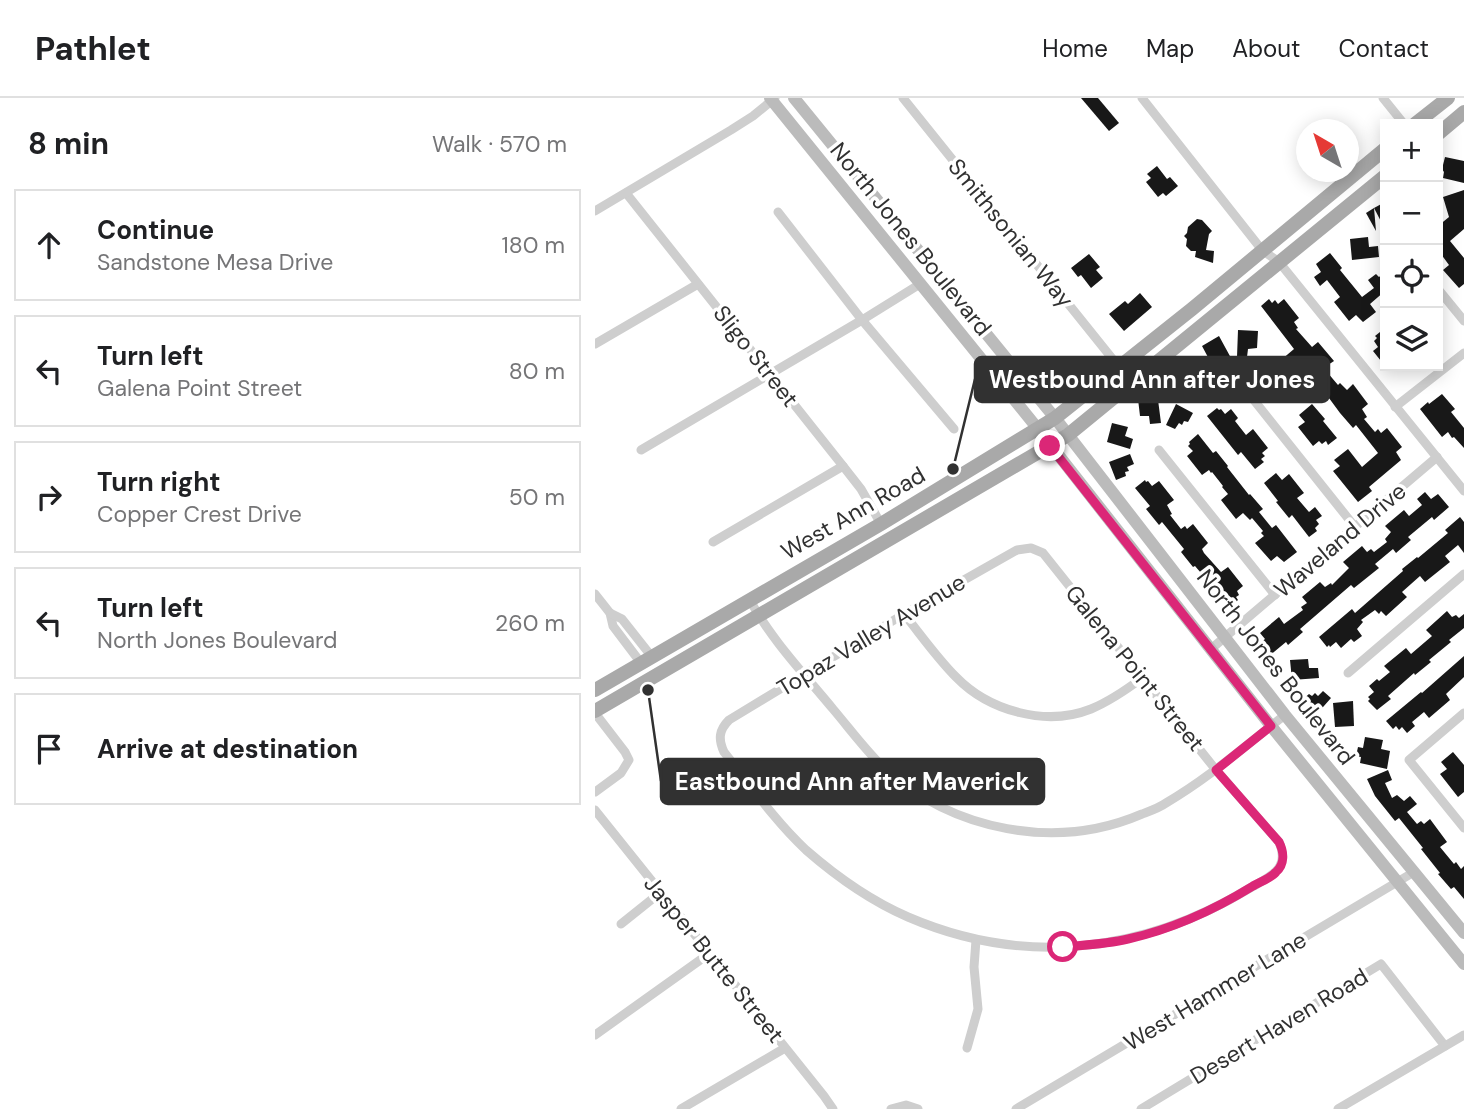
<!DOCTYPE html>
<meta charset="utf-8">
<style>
:root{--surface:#fff;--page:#f6f6f6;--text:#202124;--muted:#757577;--line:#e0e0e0}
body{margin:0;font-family:"DM Sans",sans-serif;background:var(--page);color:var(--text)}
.controls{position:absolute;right:21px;top:21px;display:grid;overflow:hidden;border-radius:0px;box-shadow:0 4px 18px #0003}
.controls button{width:63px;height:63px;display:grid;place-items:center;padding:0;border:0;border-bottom:2px solid var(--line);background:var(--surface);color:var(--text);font:35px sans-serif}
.compass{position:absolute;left:701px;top:21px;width:63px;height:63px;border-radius:50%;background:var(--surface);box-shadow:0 4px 18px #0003;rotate:321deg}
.stop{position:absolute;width:21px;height:21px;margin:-16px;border:5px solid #db2777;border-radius:50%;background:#fff}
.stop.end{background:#db2777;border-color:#fff;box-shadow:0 2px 7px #0008}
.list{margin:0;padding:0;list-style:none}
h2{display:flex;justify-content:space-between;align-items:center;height:91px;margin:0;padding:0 28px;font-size:30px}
h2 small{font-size:23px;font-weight:400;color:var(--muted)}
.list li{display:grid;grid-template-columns:46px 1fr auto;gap:21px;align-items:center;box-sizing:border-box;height:112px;margin:0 14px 14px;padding:0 14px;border:2px solid var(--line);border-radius:0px}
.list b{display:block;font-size:26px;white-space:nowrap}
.list p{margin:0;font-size:23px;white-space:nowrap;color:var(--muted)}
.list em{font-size:23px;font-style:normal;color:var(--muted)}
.icon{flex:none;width:38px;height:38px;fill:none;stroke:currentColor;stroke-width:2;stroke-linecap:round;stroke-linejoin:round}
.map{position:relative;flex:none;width:869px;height:1011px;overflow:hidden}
header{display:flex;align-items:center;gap:42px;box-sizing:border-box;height:98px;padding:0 35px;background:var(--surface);border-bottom:2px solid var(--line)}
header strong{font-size:33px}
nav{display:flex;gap:38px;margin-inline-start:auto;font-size:24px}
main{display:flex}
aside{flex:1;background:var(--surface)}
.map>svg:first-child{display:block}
.building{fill:#181818}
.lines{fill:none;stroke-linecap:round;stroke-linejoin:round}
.minor{stroke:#cecece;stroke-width:9}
.secondary{stroke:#bbb;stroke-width:12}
.primary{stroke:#a9a9a9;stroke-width:14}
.route{stroke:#db2777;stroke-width:9}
.labels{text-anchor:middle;stroke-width:7;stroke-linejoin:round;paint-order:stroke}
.street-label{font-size:23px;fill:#313131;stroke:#fff}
.leader{fill:none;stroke:#313131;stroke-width:2.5}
.callout-dot{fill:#313131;stroke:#fff;stroke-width:2.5}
.callout{fill:#313131;stroke:#313131;stroke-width:2.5}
.callout-label{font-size:24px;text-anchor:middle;font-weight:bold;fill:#fff}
</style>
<header>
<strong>Pathlet</strong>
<nav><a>Home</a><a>Map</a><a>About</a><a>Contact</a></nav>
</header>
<main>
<aside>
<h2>8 min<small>Walk · 570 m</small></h2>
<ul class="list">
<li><svg class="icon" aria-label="ahead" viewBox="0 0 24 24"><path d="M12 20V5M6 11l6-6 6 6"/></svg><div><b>Continue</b><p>Sandstone Mesa Drive</p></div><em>180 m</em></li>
<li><svg class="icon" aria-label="left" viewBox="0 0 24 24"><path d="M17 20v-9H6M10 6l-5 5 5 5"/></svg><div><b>Turn left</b><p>Galena Point Street</p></div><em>80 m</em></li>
<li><svg class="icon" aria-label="right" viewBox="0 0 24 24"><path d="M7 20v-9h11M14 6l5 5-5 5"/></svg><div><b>Turn right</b><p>Copper Crest Drive</p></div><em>50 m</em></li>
<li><svg class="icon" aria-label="left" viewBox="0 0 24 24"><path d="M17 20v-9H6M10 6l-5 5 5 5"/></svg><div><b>Turn left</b><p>North Jones Boulevard</p></div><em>260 m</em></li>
<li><svg class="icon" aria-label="arrive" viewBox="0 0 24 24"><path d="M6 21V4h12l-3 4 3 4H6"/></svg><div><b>Arrive at destination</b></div></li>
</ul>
</aside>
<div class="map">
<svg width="869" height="1011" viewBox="0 0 869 1011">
<rect width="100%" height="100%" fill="#fff"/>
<g class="building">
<polygon points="486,0 503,0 524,25 514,33"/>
<polygon points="850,59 869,63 869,85 848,80 849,74 847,71"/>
<polygon points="562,68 572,81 575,79 583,88 571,98 568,95 563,99 551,84 556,80 552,76"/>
<polygon points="869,92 869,131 855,143 869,160 869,186 864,190 848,172 854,167 843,152 843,128 854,119 848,99"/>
<polygon points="790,104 790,131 779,110"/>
<polygon points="779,110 781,133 771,115"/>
<polygon points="602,121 607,122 617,133 614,136 611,152 619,153 618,165 600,159 601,153 596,153 591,148 592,141 589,138 592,135 593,129"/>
<polygon points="773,139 774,149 783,148 784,159 757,162 755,141"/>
<polygon points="735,155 747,170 745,172 767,199 779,190 773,182 781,176 784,179 790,174 790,193 775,206 781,214 768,224 761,217 754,223 739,204 745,199 732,182 725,188 719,179 726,174 721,166"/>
<polygon points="494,156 505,169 501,172 508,180 496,190 486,177 483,179 476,170"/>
<polygon points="545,195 557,209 529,233 514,216 530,203 533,206"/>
<polygon points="674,201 677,205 680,202 683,206 689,201 704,220 699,224 703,230 701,231 717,249 723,244 739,263 733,267 735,271 732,274 743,287 745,285 752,292 758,286 773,306 767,311 772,319 769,321 780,334 783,331 786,335 792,330 807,349 801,354 806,362 774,389 777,393 763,404 738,373 745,368 739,362 753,351 767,369 783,355 761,327 758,330 745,315 731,296 734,293 723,280 709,292 710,294 696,305 690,299 683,304 676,296 681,292 672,281 678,277 673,271 675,269 674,267 684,259 686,262 699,251 666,208"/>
<polygon points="790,230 790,268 778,253 783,249 779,243 782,240 780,238"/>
<polygon points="643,232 663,233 662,250 653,251 652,259 642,259"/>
<polygon points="624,238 636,260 627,266 623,258 615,263 607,248"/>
<polygon points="562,294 566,325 555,326 554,318 545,318 543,301 556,299 555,295"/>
<polygon points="847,296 860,311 856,314 869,330 869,350 859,339 857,340 853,334 847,339 825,311 833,304 834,306"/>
<polygon points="581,306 598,315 593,324 589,323 587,327 584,325 580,331 571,327"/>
<polygon points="717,306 730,321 728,323 742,340 733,347 731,343 727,346 724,343 718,348 703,329 710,324 704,317"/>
<polygon points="622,310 624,312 626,311 630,316 636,311 643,320 640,323 651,337 658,331 673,350 667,355 670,358 666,361 669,364 660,371 646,354 643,357 612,318"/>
<polygon points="517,325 533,329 530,338 538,341 535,351 512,344"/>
<polygon points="603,336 618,355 621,353 633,368 632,369 654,397 655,396 668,411 664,414 677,430 681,427 702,454 689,464 682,458 676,463 660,445 669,438 666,435 668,433 657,420 655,422 648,415 641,421 626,402 633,396 627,389 628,388 617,374 616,375 614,372 607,377 592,358 598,353 593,348 595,346 594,344"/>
<polygon points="535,356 539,366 532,369 534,373 530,374 531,378 521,382 514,364"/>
<polygon points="681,375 687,382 694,376 709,395 702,400 714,414 720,409 727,418 721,422 724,426 720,430 722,433 714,439 697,417 694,420 681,404 683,403 669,385"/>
<polygon points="550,382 551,384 553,383 557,388 564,383 579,402 572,407 577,416 575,417 586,431 590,428 592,431 598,426 613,445 607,451 609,455 626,474 633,469 648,488 642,493 644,497 641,499 643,502 635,509 600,468 598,469 586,454 589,451 567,424 564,427 551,411 555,408 540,390"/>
<polygon points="830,394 836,401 843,396 854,409 839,422 837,419 813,439 816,442 801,455 798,451 780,466 784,470 759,490 756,487 705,531 708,534 693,547 691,544 673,559 664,549 666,547 665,545 670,541 665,535 684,519 689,526 708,512 706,509 712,505 707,499 725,484 730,489 736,485 737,487 754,470 748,464 767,448 772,454 776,451 779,454 792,444 790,441 796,434 790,428 809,412 814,418 827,407 822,401"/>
<polygon points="865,419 869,424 869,455 863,447 850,458 855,464 830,484 825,478 807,494 812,499 791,518 786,513 784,516 780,512 766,522 768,524 762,531 767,538 759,544 756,541 746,550 741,544 735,549 734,547 732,549 724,539 757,511 760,515 808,473 807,471 822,459 823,460 853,435 850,432"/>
<polygon points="852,513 857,519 861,517 864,520 869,516 869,530 854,542 856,544 834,562 836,564 820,577 819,575 793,598 796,601 782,612 773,603 775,601 773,599 779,594 774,588 782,581 784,583 795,574 789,568 811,550 816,556 837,538 831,532"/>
<polygon points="869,558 869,579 851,596 855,602 834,620 829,614 817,624 820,628 812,635 807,629 804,632 801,628 798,631 791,623 826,594 827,595"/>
<polygon points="713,561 714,570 723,570 724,580 697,582 695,562"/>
<polygon points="728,593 736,600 721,617 706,603 714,596 717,598 720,595 723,598"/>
<polygon points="758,603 759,628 740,629 738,605"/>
<polygon points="770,639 788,642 786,651 795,653 792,671 765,665 766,659 761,658 763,649 768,650"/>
<polygon points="858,654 869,667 869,694 863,699 845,676 852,671 846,664"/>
<polygon points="793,672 797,682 790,685 797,700 802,697 809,703 815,698 822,706 812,714 822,726 826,723 829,726 835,721 852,744 845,749 859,766 861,764 866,771 869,768 869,801 859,789 856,791 843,776 845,775 826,751 828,750 804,720 800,723 780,698 772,681"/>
</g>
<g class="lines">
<g class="minor">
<polyline points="308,0 524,269"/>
<polyline points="547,0 667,152 684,164 869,393"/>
<polyline points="788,0 809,26"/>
<polyline points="31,95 248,368 266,391 286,426"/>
<polyline points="0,113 136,32 158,18 180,0"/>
<polyline points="183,114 267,222 359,331"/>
<polyline points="843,191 869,223"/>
<polyline points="0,246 103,186"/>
<polyline points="646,286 760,429"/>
<polyline points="800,309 869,255"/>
<polyline points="46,352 267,222 325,186"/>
<polyline points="564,352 680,497"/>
<polyline points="118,444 248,368"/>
<path d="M436 450 448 455 621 672 684 744C696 771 674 779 655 790 548 855 429 869 313 819 276 803 242 779 211 752 180 723 155 687 129 654 123 641 124 632 134 622L309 516 422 452Z"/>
<polyline points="0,496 15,515 18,528 46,565"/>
<path d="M155 502C175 540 210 577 238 611 255 631 271 653 290 671 359 733 461 753 547 716 555 713 564 710 571 705 614 680 651 647 690 617"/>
<polyline points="15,515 27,521 57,559"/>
<path d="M309 516C326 537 342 560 361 579 394 613 451 629 496 611 515 603 531 592 547 580"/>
<polyline points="616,551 842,359"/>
<polyline points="753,575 869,476"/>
<polyline points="0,615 30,654 34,662 26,675 0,694"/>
<polyline points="869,615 814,662 869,730"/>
<polyline points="0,712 229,998 238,1011"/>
<polyline points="26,826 66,794"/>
<polyline points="0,937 115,855"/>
<polyline points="372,950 383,911 379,869 381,842"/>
<polyline points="86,1011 190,950"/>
<polyline points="296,1011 311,1007 323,1011"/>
<polyline points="421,1011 819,774"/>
<polyline points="546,1011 786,866 850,948"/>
<polyline points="743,1011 869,937"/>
</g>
<g class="secondary">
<polyline points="175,0 443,331 676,628 869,866"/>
<polyline points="199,0 460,320 690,617 869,835"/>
</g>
<g class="primary">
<polyline points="820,26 853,0"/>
<polyline points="843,36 869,14"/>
<polyline points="0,592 286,426 460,320 597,211 790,51"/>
<polyline points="0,613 473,337 790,78"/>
</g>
</g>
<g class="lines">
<path class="route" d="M455 348 676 628 621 672 684 744C689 754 690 766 681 774 676 780 665 784 658 788 619 812 578 831 533 841 512 846 490 847 468 849"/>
</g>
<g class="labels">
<g class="street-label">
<text transform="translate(416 135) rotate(51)" y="8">Smithsonian Way</text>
<text transform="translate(316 141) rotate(51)" y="8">North Jones Boulevard</text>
<text transform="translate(161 258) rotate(52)" y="8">Sligo Street</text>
<text transform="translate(258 415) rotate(-30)" y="8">West Ann Road</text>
<text transform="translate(745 442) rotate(-40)" y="8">Waveland Drive</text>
<text transform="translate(276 537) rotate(-31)" y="8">Topaz Valley Avenue</text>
<text transform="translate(681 569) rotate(52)" y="8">North Jones Boulevard</text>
<text transform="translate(540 570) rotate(51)" y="8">Galena Point Street</text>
<text transform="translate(119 861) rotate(51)" y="8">Jasper Butte Street</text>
<text transform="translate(620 893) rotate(-31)" y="8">West Hammer Lane</text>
<text transform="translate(684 928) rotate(-31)" y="8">Desert Haven Road</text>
</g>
</g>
<path class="leader" d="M358 371L380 281M53 592L66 683"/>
<g class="callout-dot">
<circle cx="358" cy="371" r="7"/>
<circle cx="53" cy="592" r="7"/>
</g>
<g class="callout">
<rect x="380" y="259" width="354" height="45" rx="7"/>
<rect x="66" y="661" width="383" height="45" rx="7"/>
</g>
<g class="callout-label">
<text x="557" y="290">Westbound Ann after Jones</text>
<text x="257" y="692">Eastbound Ann after Maverick</text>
</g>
</svg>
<div class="controls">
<button>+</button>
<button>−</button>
<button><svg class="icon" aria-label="locate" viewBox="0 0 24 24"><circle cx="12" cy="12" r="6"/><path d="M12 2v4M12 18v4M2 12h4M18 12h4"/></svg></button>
<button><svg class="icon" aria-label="layers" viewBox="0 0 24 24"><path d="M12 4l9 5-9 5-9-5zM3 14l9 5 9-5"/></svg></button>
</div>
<svg class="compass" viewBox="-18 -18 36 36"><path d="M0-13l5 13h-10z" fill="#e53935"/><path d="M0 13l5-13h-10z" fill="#757577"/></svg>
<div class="stop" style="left:468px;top:849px"></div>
<div class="stop end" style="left:455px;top:348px"></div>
</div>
</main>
